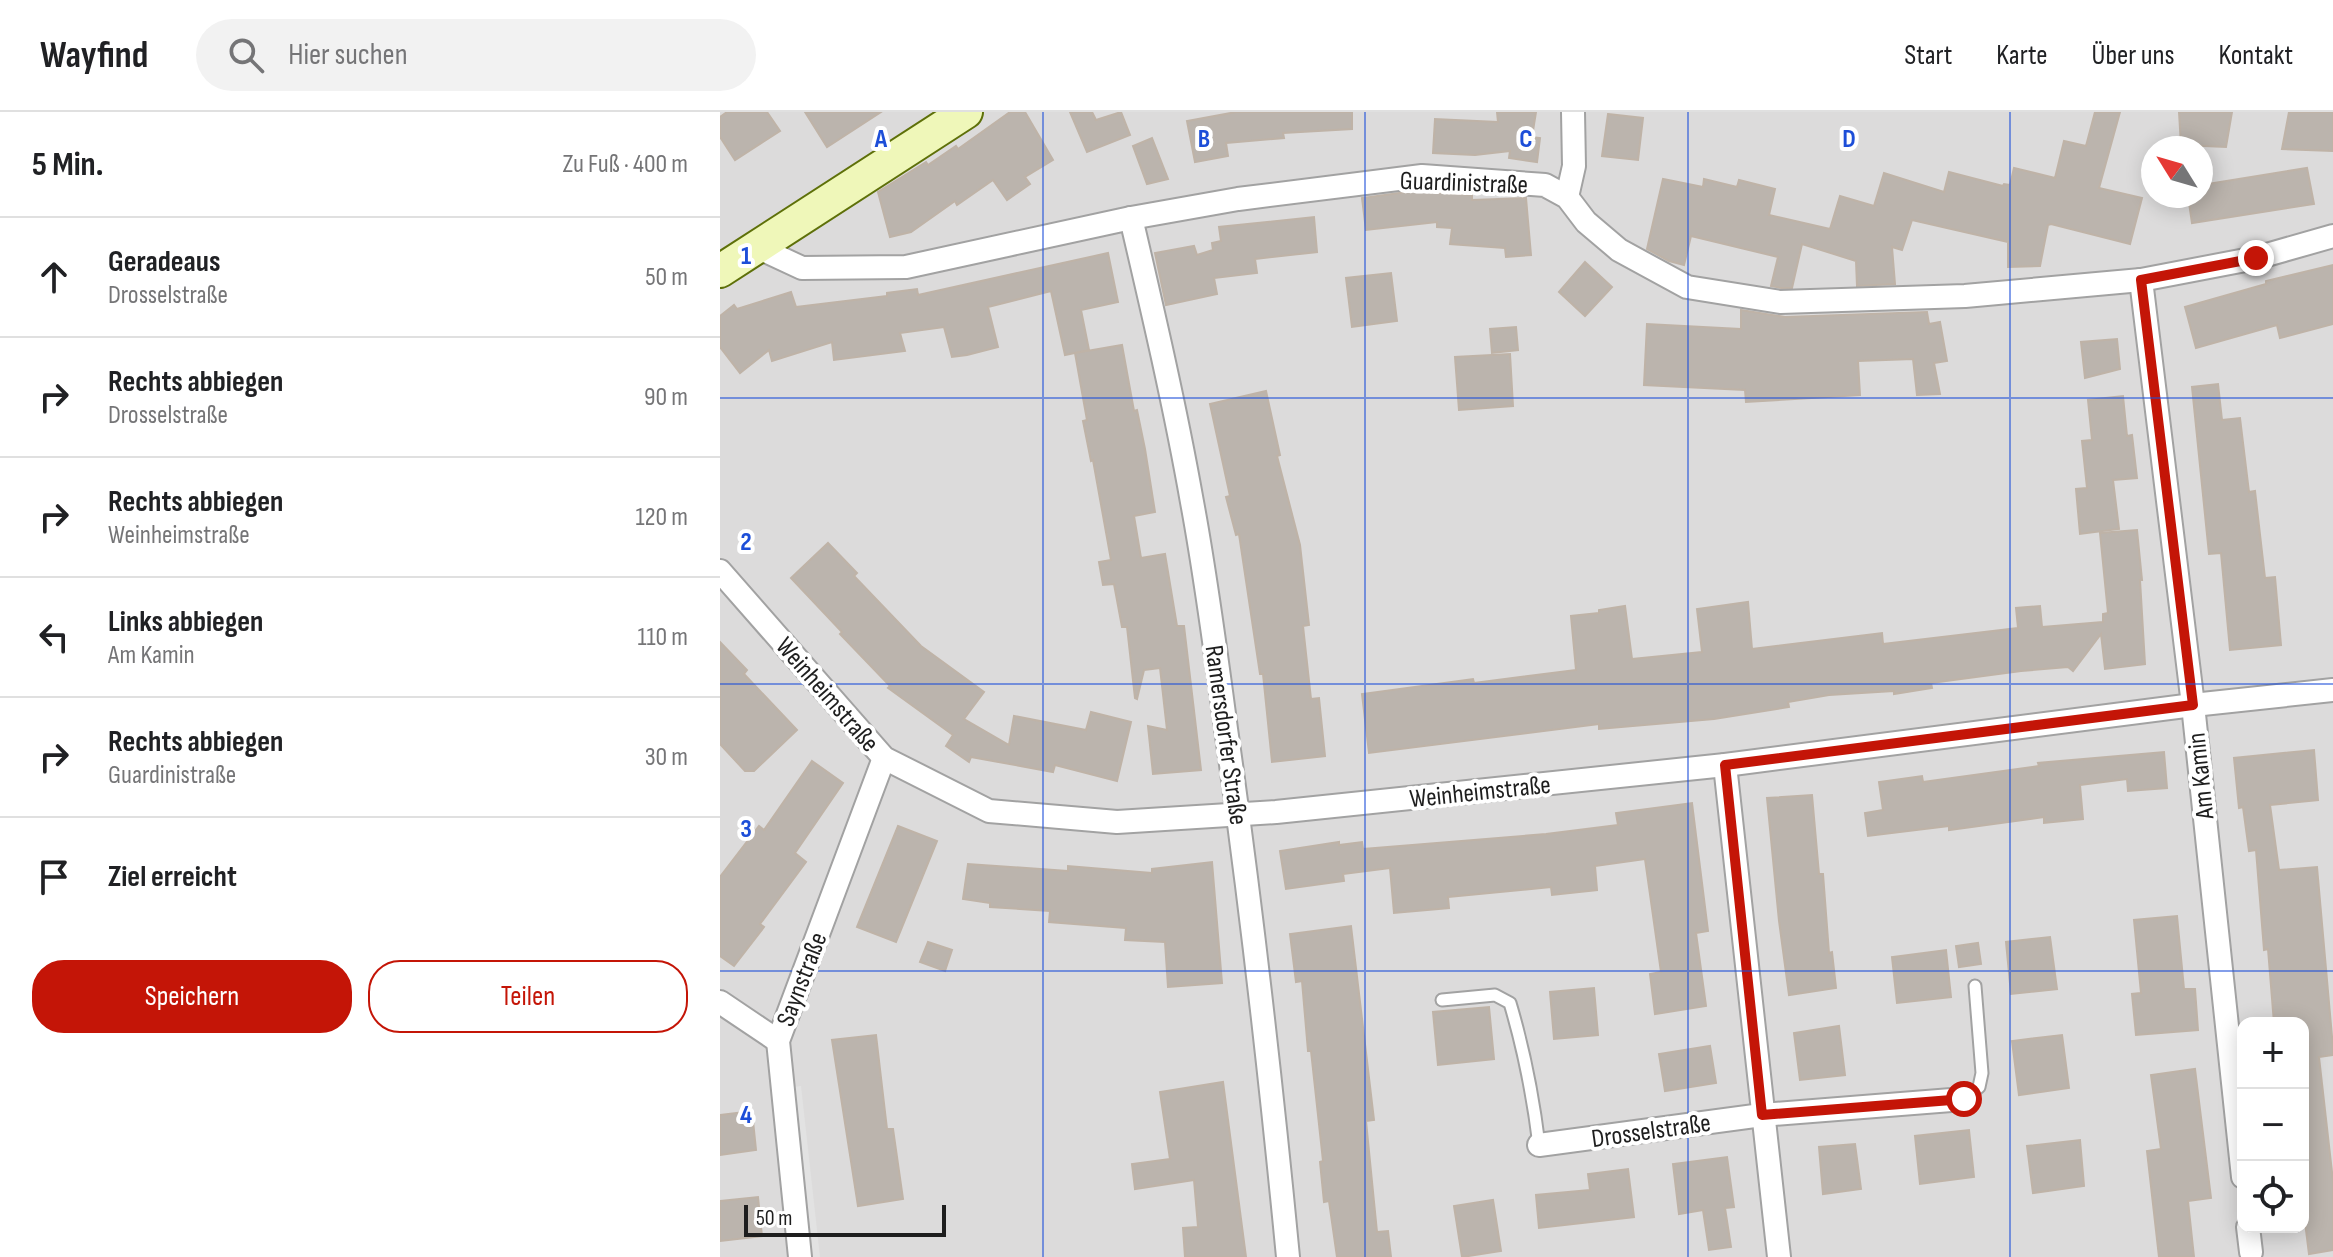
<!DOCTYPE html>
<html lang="de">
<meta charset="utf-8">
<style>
:root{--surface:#fff;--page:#f2f2f2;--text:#202124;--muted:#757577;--line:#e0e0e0;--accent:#c41507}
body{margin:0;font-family:"Sofia Sans Condensed",sans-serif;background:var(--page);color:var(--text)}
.controls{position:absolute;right:24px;bottom:24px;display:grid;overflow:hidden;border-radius:16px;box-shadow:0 4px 20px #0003}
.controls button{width:72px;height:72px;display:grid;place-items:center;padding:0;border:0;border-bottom:2px solid var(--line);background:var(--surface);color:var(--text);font:40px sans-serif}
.compass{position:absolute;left:1421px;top:24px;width:72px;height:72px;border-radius:50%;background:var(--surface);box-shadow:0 4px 20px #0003;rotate:307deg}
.scale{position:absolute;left:24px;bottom:20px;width:202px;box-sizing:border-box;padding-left:8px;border:4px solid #1e1e1e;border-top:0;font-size:22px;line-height:28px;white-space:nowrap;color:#1e1e1e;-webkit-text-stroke:6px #fff;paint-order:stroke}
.stop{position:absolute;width:24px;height:24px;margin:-18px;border:6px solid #c41507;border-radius:50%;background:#fff}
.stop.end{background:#c41507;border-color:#fff;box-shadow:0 2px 8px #0008}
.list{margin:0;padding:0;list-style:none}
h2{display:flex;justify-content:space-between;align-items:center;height:104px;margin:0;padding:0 32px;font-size:34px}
h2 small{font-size:26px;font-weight:400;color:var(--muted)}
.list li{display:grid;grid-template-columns:52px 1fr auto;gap:24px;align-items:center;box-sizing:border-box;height:120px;padding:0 32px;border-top:2px solid var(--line)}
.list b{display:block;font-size:30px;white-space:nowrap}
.list p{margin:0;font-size:26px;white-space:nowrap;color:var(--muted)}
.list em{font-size:26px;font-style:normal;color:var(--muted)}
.actions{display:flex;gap:16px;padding:24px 32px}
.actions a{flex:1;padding:18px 0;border:2px solid var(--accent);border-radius:32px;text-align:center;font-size:28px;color:var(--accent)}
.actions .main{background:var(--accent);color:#fff}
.icon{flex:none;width:44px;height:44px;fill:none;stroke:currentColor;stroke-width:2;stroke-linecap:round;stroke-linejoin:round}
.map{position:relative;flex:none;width:1613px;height:1145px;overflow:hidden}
header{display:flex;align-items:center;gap:48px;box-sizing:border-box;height:112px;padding:0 40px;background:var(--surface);border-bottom:2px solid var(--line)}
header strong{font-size:38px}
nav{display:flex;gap:44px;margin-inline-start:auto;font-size:28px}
.search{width:560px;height:72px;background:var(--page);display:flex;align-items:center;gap:20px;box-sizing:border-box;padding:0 28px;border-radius:44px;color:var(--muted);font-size:30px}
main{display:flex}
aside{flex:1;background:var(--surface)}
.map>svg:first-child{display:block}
.residential{fill:#dcdbdb;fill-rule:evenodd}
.parking{fill:#e2e2e2}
.building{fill:#bbb4ad;stroke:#bfb3a7;stroke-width:2}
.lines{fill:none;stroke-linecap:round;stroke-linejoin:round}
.lane-casing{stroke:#a2a2a2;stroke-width:15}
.street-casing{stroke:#a2a2a2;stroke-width:26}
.secondary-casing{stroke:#5e7009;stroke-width:36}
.lane{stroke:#fff;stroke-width:11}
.street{stroke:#fff;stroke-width:22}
.secondary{stroke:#eff7b9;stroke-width:32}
.route{stroke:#c41507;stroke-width:10}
.grid{fill:none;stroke:#1d4ed8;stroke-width:2;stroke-opacity:0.55}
.labels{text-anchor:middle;stroke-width:8;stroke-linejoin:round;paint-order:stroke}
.street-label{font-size:26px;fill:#1e1e1e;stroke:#fff}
.grid-label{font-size:26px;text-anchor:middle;font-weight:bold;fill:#1d4ed8;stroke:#fff;stroke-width:8;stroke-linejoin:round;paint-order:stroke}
</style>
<header>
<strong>Wayfind</strong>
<div class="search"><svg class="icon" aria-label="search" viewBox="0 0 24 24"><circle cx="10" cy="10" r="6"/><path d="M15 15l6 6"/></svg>Hier suchen</div>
<nav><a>Start</a><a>Karte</a><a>Über uns</a><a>Kontakt</a></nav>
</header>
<main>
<aside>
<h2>5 Min.<small>Zu Fuß · 400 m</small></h2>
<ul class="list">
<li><svg class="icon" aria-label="ahead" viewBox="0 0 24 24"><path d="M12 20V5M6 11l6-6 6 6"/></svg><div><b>Geradeaus</b><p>Drosselstraße</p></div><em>50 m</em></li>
<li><svg class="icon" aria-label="right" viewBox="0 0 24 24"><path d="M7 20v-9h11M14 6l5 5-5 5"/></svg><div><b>Rechts abbiegen</b><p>Drosselstraße</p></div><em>90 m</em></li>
<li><svg class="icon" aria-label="right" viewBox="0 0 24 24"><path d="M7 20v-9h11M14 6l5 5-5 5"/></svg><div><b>Rechts abbiegen</b><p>Weinheimstraße</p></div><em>120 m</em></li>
<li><svg class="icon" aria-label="left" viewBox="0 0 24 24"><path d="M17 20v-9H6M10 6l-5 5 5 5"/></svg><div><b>Links abbiegen</b><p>Am Kamin</p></div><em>110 m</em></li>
<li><svg class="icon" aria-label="right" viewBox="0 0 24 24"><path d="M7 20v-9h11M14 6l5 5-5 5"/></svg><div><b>Rechts abbiegen</b><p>Guardinistraße</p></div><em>30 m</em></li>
<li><svg class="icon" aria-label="arrive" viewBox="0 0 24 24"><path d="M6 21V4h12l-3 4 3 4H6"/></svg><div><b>Ziel erreicht</b></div></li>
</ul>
<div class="actions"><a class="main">Speichern</a><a>Teilen</a></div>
</aside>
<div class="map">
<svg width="1613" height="1145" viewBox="0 0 1613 1145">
<rect width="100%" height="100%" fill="#eeece4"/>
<path class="residential" d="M0 0H1613V1145H0ZM1433 36H1481V84H1433ZM1523 911H1583V1115H1523Z"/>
<polygon class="parking" points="81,974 100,1145 93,1145 74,975"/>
<g class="building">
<polygon points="7,0 47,0 60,19 15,48 0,25 0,5"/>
<polygon points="85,0 161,0 107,35"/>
<polygon points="290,0 305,0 333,48 305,65 310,72 287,88 273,68 237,93 235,89 191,120 170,125 158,80 206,50 208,53 236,34 238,37"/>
<polygon points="350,0 372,0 376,8 401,0 410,23 367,40"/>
<polygon points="516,0 632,0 632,17 563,21 564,26 506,31 508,44 475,50 467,9"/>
<polygon points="777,0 816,0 812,25 820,26 817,50 789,46 790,39 755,43 713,41 715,7 778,10"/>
<polygon points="1375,0 1400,0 1379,76 1422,86 1410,132 1331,112 1328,113 1320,154 1288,155 1288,130 1192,108 1182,138 1172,135 1175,172 1137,174 1136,149 1082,132 1072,176 1061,176 1051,174 1058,145 971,124 964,153 949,149 927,137 943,67 983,75 984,67 1017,75 1019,68 1055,77 1049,103 1110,117 1120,84 1154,94 1164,61 1224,80 1229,60 1283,74 1284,72 1290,73 1294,56 1335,66 1344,29 1366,34"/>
<polygon points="1459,0 1512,0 1506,35 1461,33"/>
<polygon points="1569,0 1613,0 1613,39 1562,37"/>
<polygon points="888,2 923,6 918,48 882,44"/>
<polygon points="432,26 448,67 427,72 413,34"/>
<polygon points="1587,56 1594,92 1472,111 1468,84 1481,84 1481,73"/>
<polygon points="694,79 752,83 752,88 806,86 811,143 786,145 785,136 730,132 732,116 717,115 717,110 646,118 642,86"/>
<polygon points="594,105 597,140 535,147 537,161 494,166 497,182 446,193 435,141 474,134 477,143 493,138 492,131 501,129 499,115"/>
<polygon points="388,141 398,190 361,198 369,238 345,243 331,179 268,195 278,235 247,243 232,245 224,215 180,221 185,239 114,248 112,230 52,249 49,238 20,261 0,235 0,204 14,193 17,197 71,180 76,195 167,184 167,181 197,177 198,183"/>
<polygon points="865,150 892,175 865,204 839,180"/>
<polygon points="1613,153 1613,212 1560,226 1557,213 1476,236 1465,195 1546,172 1546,169"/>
<polygon points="671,161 677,209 632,215 626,166"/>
<polygon points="1021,198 1065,205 1207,200 1209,212 1220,210 1227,249 1214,251 1220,282 1197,283 1193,247 1138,249 1140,283 1026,290 1025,278 924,273 927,212 1021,217"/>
<polygon points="796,215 798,238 772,241 770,217"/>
<polygon points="1397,227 1400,257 1365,266 1361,230"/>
<polygon points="402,233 414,299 417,298 425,337 435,400 414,404 421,446 445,442 457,514 464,514 481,658 433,662 428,614 447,618 440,556 424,558 417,587 415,586 407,515 402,515 394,472 383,473 379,450 391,448 373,348 371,349 363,309 367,308 355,241"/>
<polygon points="790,242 793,294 739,298 735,245"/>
<polygon points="1498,272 1502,308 1520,306 1529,380 1535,379 1545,466 1555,465 1561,533 1510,538 1501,441 1489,442 1472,275"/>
<polygon points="546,279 560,343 557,344 580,433 589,513 583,514 591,587 599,586 605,644 552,650 543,562 540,562 519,422 516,423 506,385 510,384 490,292"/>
<polygon points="1403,284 1407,324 1412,323 1417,366 1393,368 1399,417 1360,422 1356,377 1367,376 1362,329 1372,328 1368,288"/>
<polygon points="1417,418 1422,468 1420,468 1425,552 1385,557 1381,522 1353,559 1348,555 1301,559 1211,571 1212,576 1174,582 1174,579 1109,583 1068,590 1069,595 994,607 879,617 879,612 649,641 642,582 753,567 754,571 856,558 851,504 879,501 879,498 905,494 912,547 982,540 977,497 1028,490 1032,537 1162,521 1163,532 1298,516 1296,496 1320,494 1322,515 1383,510 1383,502 1388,501 1380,421"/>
<polygon points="108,431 137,461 134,464 201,534 264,580 244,607 289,633 294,604 366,618 371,600 411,610 397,669 335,653 333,660 251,645 249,650 226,634 233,623 168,576 170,574 120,522 122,520 71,466"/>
<polygon points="0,530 27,558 24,562 77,618 34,659 25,659 0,632"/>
<polygon points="1594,638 1598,688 1550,693 1559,758 1597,755 1613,936 1613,943 1599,945 1613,1069 1613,1138 1589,1142 1583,1094 1583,911 1554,911 1548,837 1544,838 1536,738 1529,739 1523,695 1519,696 1514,646"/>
<polygon points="1444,640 1447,676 1408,679 1407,667 1360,673 1363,707 1324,711 1324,705 1229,718 1229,714 1148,724 1145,701 1163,698 1159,670 1202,664 1203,670 1319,654 1318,651"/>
<polygon points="92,649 123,671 75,741 86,750 40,812 44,815 14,854 0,844 0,765 39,714 44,718"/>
<polygon points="1092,683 1099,762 1103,762 1109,841 1112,840 1116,876 1069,883 1059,809 1047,686"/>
<polygon points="972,691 988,819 976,821 986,894 935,902 930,862 941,860 925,747 875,754 877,778 832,783 831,775 728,785 729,796 674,801 670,756 623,762 624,769 566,777 560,739 619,730 619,733 642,730 643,737 826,722 898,713 896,701"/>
<polygon points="178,714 217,729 176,830 137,815"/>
<polygon points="492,750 502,871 448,875 445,830 405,828 406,816 329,810 330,799 270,795 270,791 243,787 248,752 348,759 348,754 432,761 432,757"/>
<polygon points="1457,804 1464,877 1475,877 1478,918 1416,923 1412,882 1421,881 1414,808"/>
<polygon points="631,814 654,1008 646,1009 657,1120 668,1119 671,1145 617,1145 609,1089 604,1090 600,1050 603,1049 591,939 588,939 582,869 576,870 570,822"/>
<polygon points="1330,825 1337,877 1291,882 1286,830"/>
<polygon points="208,830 232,838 225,859 200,850"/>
<polygon points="1258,831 1261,852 1239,855 1236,834"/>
<polygon points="1226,838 1231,885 1177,891 1172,845"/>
<polygon points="874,876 878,923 834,927 830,880"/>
<polygon points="769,895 774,947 718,953 713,900"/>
<polygon points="1119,914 1125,963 1080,968 1074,921"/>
<polygon points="156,923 167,1017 173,1017 183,1087 138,1094 112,928"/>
<polygon points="1342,923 1349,976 1299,983 1292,929"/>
<polygon points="990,934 996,971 945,979 939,942"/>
<polygon points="1475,957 1491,1086 1468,1089 1474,1145 1439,1145 1427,1039 1441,1037 1431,963"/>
<polygon points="503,970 526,1145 465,1145 463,1116 478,1115 474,1068 415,1077 412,1052 450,1047 440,980"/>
<polygon points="32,999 36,1038 0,1043 0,1003"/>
<polygon points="1249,1018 1254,1065 1200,1072 1195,1024"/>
<polygon points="1360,1028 1364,1074 1313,1081 1307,1034"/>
<polygon points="1135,1032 1141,1077 1103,1082 1099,1035"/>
<polygon points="1007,1045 1014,1095 1005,1096 1011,1135 989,1138 983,1098 959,1102 953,1052"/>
<polygon points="908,1057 914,1105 819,1116 816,1083 870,1078 868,1062"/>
<polygon points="38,1085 42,1124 0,1129 0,1089"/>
<polygon points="773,1088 781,1139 742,1145 734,1094"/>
</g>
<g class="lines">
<g class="lane-casing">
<g id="lane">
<path d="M722 888 775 883 790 891C804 938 813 984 819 1033"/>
<polyline points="1244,987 1259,975 1262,961 1255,874"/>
</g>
</g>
<g class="street-casing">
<g id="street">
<polyline points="847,85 854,54 853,0"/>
<path d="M411 106C433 200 455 294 472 390 486 465 496 541 506 617 531 792 551 969 568 1145"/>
<polyline points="37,135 82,156 186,155 411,106 518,87 702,64 825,73 847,85 866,110 899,138 967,175 1060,190 1245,184 1421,168 1536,146 1613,124"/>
<polyline points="1421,168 1473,593 1523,1065"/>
<polyline points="0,459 164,646 269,699 397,710 556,700 1005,653 1473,593 1613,578"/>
<polyline points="1005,653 1059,1145"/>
<polyline points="0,890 58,929"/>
<polyline points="819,1033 1042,1003 1244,987"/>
<polyline points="1528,1115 1531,1140"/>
<polyline points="80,1145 58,929 164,646"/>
</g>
</g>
<g class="secondary-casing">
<polyline id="secondary" points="0,159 246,0"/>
</g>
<use href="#lane" class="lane"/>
<use href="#street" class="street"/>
<use href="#secondary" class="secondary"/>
</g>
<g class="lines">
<polyline class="route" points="1244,987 1042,1003 1005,653 1473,593 1421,168 1536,146"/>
</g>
<path class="grid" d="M323 0V1145M645 0V1145M968 0V1145M1290 0V1145M0 286H1613M0 572H1613M0 859H1613"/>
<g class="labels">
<g class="street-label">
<text transform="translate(744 70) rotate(2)" y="9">Guardinistraße</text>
<text transform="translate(108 582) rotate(49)" y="9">Weinheimstraße</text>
<text transform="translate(507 623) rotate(82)" y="9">Ramersdorfer Straße</text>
<text transform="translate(1480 664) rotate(-96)" y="9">Am Kamin</text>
<text transform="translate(760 679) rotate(-6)" y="9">Weinheimstraße</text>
<text transform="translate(81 867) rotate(-69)" y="9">Saynstraße</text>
<text transform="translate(931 1018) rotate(-8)" y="9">Drosselstraße</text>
</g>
</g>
<g class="grid-label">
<text x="161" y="35">A</text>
<text x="484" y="35">B</text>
<text x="806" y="35">C</text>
<text x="1129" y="35">D</text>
<text x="26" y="152">1</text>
<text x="26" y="438">2</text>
<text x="26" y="725">3</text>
<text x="26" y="1011">4</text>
</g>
</svg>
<div class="controls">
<button>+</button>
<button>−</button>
<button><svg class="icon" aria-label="locate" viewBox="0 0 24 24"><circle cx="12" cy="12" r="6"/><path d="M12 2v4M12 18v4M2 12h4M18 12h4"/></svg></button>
</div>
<svg class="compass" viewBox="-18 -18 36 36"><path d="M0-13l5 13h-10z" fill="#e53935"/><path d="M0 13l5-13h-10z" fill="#757577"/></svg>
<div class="scale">50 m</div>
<div class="stop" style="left:1244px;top:987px"></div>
<div class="stop end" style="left:1536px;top:146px"></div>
</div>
</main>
